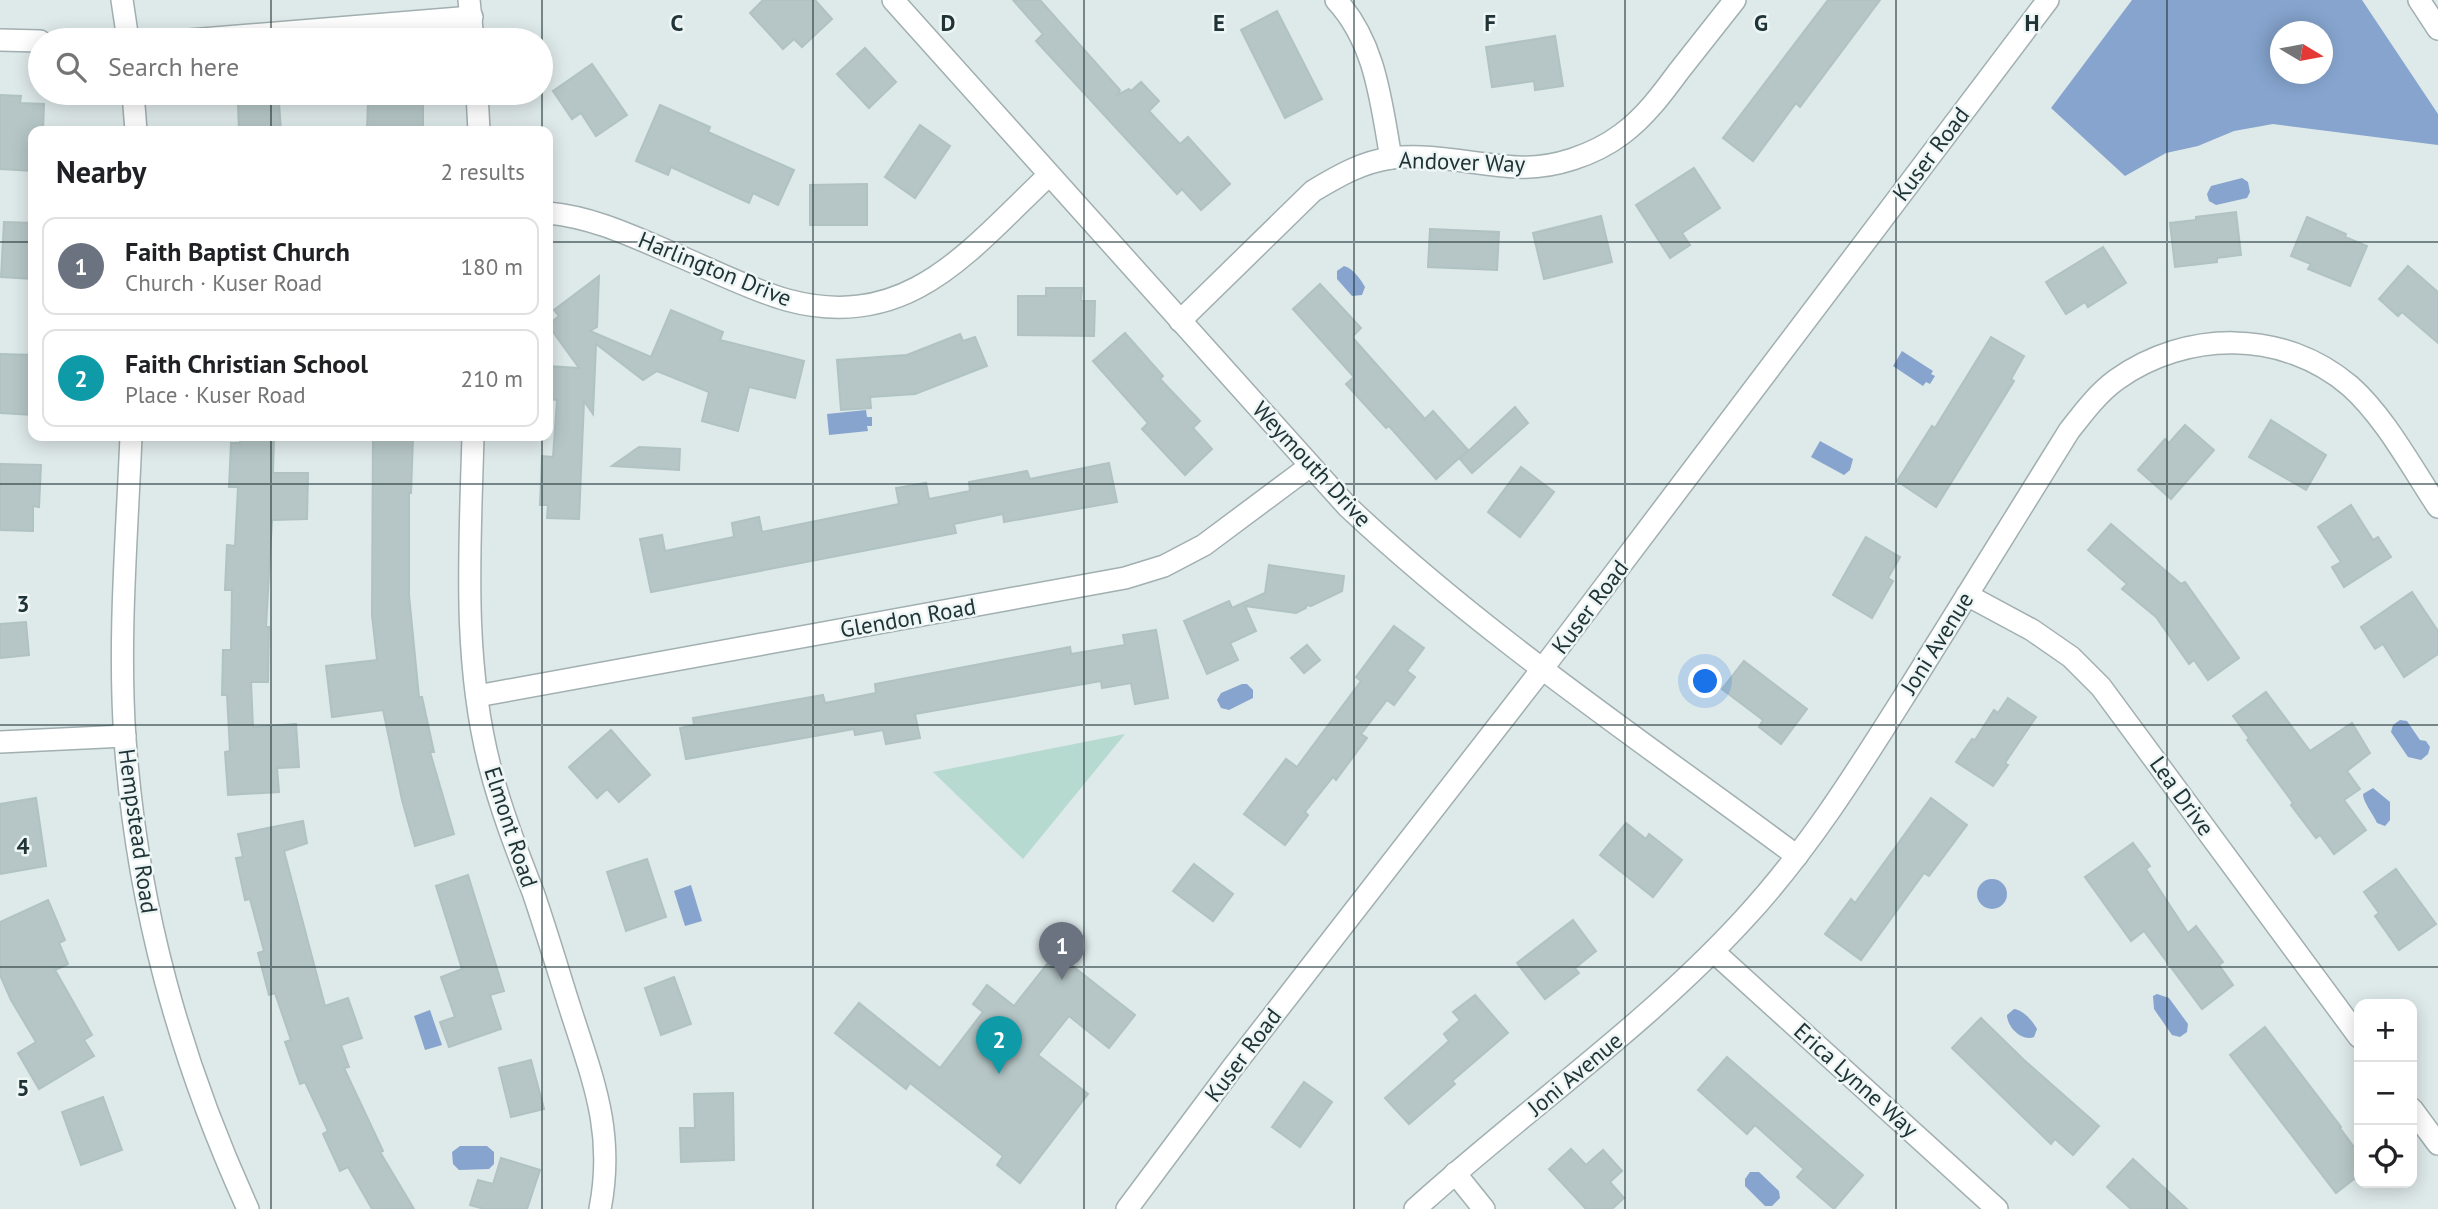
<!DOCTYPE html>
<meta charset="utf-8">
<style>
:root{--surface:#fff;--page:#f2f2f2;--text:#202124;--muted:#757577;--line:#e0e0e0;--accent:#7d673a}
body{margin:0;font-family:"PT Sans",sans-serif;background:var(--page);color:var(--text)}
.controls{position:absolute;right:21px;bottom:21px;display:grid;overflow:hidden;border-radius:14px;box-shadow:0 4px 18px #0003}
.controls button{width:63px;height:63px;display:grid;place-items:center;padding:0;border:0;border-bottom:2px solid var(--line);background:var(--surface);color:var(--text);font:35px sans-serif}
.compass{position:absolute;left:2270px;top:21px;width:63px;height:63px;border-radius:50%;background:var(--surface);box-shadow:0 4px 18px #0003;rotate:100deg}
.you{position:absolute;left:1706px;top:682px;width:24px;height:24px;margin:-18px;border:5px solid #fff;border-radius:50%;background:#1a73e8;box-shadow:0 0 0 10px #1a73e833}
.badge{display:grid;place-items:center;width:46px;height:46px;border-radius:50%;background:var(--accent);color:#fff;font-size:23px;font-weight:700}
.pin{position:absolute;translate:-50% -58px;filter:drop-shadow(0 2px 4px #0008)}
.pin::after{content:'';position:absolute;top:37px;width:24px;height:21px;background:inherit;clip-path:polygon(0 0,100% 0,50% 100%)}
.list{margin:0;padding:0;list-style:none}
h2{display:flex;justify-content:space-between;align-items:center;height:91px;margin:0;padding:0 28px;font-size:30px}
h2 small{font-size:23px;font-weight:400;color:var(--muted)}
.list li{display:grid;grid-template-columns:46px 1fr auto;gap:21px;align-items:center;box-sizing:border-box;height:98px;margin:0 14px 14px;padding:0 14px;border:2px solid var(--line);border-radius:14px}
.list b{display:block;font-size:26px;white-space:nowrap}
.list p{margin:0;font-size:23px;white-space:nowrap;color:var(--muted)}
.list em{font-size:23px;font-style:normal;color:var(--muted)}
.icon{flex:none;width:38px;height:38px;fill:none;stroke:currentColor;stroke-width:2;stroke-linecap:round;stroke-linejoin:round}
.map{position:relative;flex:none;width:2438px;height:1209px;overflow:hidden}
.search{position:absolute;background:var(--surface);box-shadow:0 4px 18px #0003;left:28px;top:28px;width:525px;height:77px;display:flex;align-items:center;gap:18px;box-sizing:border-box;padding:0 24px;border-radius:38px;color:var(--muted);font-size:26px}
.panel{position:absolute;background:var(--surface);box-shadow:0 4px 18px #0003;left:28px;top:126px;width:525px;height:315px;border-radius:14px}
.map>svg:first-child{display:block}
.green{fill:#b6dacf}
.water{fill:#86a4ce;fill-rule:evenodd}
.building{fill:#b6c6c6;stroke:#b0c2c2;stroke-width:2}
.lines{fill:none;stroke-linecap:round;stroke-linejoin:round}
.minor-casing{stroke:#a1afb0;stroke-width:24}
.tertiary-casing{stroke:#a1afb0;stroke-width:24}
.minor{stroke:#fff;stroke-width:21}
.tertiary{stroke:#fff;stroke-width:21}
.grid{fill:none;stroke:#203438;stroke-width:2;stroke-opacity:0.55}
.labels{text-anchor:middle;stroke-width:5;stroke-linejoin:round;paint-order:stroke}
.street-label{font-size:23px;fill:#203438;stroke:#eef6f5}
.grid-label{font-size:23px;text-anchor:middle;font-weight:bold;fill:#203438;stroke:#eef6f5;stroke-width:5;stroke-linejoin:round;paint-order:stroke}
</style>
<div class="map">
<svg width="2438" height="1209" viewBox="0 0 2438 1209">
<rect width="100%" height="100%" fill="#dee9e9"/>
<polygon class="green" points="1125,734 1023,859 933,772"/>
<g class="water">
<path d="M2132 0H2362L2438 114V145L2273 124 2234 131 2198 146 2166 153 2125 176 2051 108ZM2280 32H2322V74H2280Z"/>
<polygon points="2242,178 2248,182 2250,192 2247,198 2216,205 2209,201 2207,194 2211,186"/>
<path d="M1344 266C1353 268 1361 280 1365 287L1362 295 1352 296 1337 279V271Z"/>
<polygon points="1902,351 1933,371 1931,374 1935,376 1930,384 1926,382 1923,386 1893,366"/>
<polygon points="866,410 867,417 872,417 872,426 867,426 868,431 829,435 827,414"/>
<polygon points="1820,441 1853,459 1850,470 1844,475 1811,457"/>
<polygon points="1242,684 1247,684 1253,690 1253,698 1229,710 1221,708 1217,700 1221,693"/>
<polygon points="2400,720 2407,721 2420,740 2426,741 2430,747 2428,754 2421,760 2408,757 2391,732 2393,725"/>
<path d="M2373 788 2390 802V820L2385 826 2377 823C2373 814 2363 802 2363 794Z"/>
<circle cx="1992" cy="894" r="15"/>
<polygon points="691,885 702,921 685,926 674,891"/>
<polygon points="2157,994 2169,998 2188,1024 2187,1032 2180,1037 2172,1035 2154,1009 2153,996"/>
<path d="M2014 1009C2023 1010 2033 1021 2037 1029L2034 1037C2022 1042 2007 1027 2007 1015Z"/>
<polygon points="430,1010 442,1045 425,1050 414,1016"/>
<polygon points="460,1146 487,1146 494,1152 494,1164 489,1169 459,1170 453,1164 452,1152"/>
<polygon points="1750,1172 1759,1172 1779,1191 1780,1198 1772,1206 1765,1206 1745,1186 1745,1179"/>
</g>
<g class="building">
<polygon points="763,0 815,0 832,19 802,47 794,39 783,49 750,13"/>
<polygon points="1013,0 1040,0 1120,90 1117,95 1129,89 1131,91 1141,82 1159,101 1149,111 1180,144 1188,137 1230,184 1201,210 1182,189 1177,194 1036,41 1043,34"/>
<polygon points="1828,0 1880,0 1800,107 1796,103 1753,161 1723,138"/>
<polygon points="1277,11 1322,99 1285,118 1241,30"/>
<polygon points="1555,36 1563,86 1535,90 1534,81 1492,87 1486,47"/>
<polygon points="865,48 896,82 869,108 837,74"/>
<polygon points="592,64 627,115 596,136 581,113 572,119 553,91"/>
<polygon points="388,93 423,93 423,131 367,131 368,101 388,102"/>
<polygon points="0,95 21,96 20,103 44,104 43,131 33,131 33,171 0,169"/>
<polygon points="279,103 281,131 239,131 238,104"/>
<polygon points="660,105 710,127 708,132 794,170 778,205 753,193 749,203 671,167 668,175 636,161"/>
<polygon points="920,125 950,146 915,198 885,177"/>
<polygon points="1694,168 1720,208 1682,233 1690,245 1670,258 1636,205"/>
<polygon points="867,184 867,225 810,225 810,185"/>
<polygon points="2236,212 2241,255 2217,258 2217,262 2175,267 2170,223 2196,220 2196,217"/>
<polygon points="1601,216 1612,262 1544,279 1533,233"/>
<polygon points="2307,217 2346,234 2345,237 2367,246 2350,286 2308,269 2311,264 2291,256"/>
<polygon points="4,222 33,223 33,279 1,277"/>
<polygon points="1430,229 1499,232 1497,270 1428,267"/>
<polygon points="2103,247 2126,283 2088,307 2085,302 2066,314 2046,282"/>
<polygon points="2408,266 2438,292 2438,343 2402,312 2398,316 2379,299"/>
<polygon points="599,276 597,327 590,331 651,357 671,310 723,332 720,340 804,361 795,398 749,387 738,431 702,421 709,392 657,371 643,380 596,344 593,414 584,401 579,519 547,518 548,505 540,505 542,456 553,457 557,400 548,399 548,366 579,368 548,325 559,316 554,310"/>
<polygon points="1320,284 1361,328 1352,337 1425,419 1433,411 1468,450 1436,479 1389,426 1386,428 1346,384 1354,377 1293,309"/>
<polygon points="1046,288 1082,288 1081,301 1095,301 1094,336 1018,335 1018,296 1046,296"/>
<polygon points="1125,333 1163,376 1160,379 1200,421 1193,428 1212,449 1185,475 1142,429 1148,423 1093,361"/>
<polygon points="960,334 963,341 975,337 987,366 915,394 870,397 871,408 841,410 837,360 907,355"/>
<polygon points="1991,337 2024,356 2011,379 2014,381 1936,507 1897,481 1932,426 1935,428"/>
<polygon points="0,354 33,355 33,415 0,413"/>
<polygon points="1515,407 1528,423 1472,473 1460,459"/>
<polygon points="2271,420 2326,455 2306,490 2249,457"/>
<polygon points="2185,425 2214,450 2171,499 2138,470 2165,439 2169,443"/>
<polygon points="240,436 274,436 273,473 308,473 307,519 272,520 266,627 269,627 268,682 251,682 253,727 296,724 299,767 277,768 279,792 228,795 225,752 230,751 227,695 222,695 223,650 231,650 232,590 225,590 227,545 235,546 238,487 229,487 231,443 240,443"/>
<polygon points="373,436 413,437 411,493 409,493 409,595 419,697 422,697 434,752 430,752 454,834 415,846 402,800 383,710 332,717 326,666 377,660 372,615"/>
<polygon points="639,447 680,449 679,470 612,466"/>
<polygon points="1109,463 1117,502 1004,522 1003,514 954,524 956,533 651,592 640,539 662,535 665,551 734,537 732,523 759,517 762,532 899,504 896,488 926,483 929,499 970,491 969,482 1027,471 1030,479"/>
<polygon points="0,464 41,465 39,507 33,506 33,531 0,530"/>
<polygon points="1521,467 1554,492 1520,537 1488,512"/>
<polygon points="2351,505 2373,540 2378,537 2391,557 2344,587 2332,567 2341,562 2318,527"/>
<polygon points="2111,524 2181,584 2185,582 2239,658 2208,680 2194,660 2189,664 2156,617 2122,589 2127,584 2088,550"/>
<polygon points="1866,537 1900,557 1888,578 1893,581 1872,618 1833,595"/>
<polygon points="1269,565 1344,576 1342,591 1311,606 1306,605 1306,608 1296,613 1245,606 1256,631 1230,643 1238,660 1207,674 1184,621 1229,601 1232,608 1265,593"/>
<polygon points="2412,592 2438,631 2438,654 2404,677 2383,644 2375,649 2361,627"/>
<polygon points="26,622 29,655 0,658 0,624"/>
<polygon points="1394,626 1424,648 1407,671 1415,677 1394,705 1387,700 1361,734 1367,738 1336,780 1333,777 1305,812 1308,815 1285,845 1244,814 1286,759 1297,767 1361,681 1356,677"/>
<polygon points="1156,630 1168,698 1135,704 1131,683 1102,688 1101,681 915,714 920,738 886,744 883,730 855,735 854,729 686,759 680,728 694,725 693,718 823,695 825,703 876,693 875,684 1070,647 1071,654 1125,645 1123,635"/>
<polygon points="1307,645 1320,660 1304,673 1291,658"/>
<polygon points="1744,661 1807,709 1781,744 1759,727 1763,720 1722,689"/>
<polygon points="2266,692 2310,751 2352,723 2370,753 2347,771 2360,789 2344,800 2366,830 2334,854 2320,835 2316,838 2291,805 2293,803 2247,740 2249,738 2233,716"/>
<polygon points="2008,698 2036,717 2005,763 2008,765 1993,786 1956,762 1972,739 1975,740 1994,710 1998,713"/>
<polygon points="611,730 650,775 619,802 607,789 597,798 569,767"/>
<polygon points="36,798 46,866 0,874 0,804"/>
<polygon points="1931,798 1967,825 1929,876 1924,873 1861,960 1825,934 1851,899 1855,903"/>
<polygon points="303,821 307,843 284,851 325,1006 348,998 362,1038 341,1045 349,1067 344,1068 383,1151 380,1152 414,1209 372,1209 348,1167 340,1171 323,1134 328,1131 305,1082 300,1084 285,1042 291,1040 275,993 269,995 258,953 264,951 250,899 245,900 236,858 243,857 238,834"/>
<polygon points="1626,823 1646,839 1649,834 1682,860 1653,897 1600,855"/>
<polygon points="2133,843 2150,866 2146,869 2188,933 2196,926 2223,962 2219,965 2233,985 2202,1009 2144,931 2131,941 2085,877"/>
<polygon points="647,859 666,917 626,931 607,872"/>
<polygon points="1194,864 1233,894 1213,921 1173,891"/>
<polygon points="2396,869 2436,924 2399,950 2375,916 2379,913 2364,892"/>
<polygon points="468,875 504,991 490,995 501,1029 449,1047 440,1022 455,1017 441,977 462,969 436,886"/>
<polygon points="48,900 65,940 59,943 68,964 55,970 92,1035 84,1040 94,1056 39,1089 18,1053 36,1042 11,1000 0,975 0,922"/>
<polygon points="1573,920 1596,951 1575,968 1579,973 1545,999 1517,963"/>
<polygon points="1056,953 1135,1015 1109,1048 1069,1016 1038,1055 1088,1094 1020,1183 997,1165 1003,1156 910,1083 906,1089 835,1033 859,1003 940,1068 983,1012 973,1004 987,985 1014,1006"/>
<polygon points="674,977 691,1024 661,1035 645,988"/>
<polygon points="1475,995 1508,1033 1452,1081 1455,1084 1409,1124 1385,1098 1449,1041 1444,1034 1460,1020 1453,1012"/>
<polygon points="1981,1018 2024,1060 2099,1126 2073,1155 2055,1139 2051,1144 1952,1048"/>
<polygon points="2265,1027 2341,1127 2340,1128 2359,1154 2359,1175 2336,1193 2230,1055"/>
<polygon points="1727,1057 1863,1175 1834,1209 1797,1177 1804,1169 1755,1125 1747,1134 1698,1090"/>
<polygon points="531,1060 544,1109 511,1117 499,1068"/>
<polygon points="1304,1082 1332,1102 1300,1147 1272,1127"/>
<polygon points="733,1093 734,1160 681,1162 680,1128 695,1128 694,1094"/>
<polygon points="103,1097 122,1150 81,1165 62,1112"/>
<polygon points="1571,1149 1586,1165 1603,1150 1622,1171 1610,1182 1624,1198 1612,1209 1586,1209 1549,1169"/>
<polygon points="501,1158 540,1170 527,1209 484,1209 470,1205 478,1180 493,1184"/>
<polygon points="2133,1159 2187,1209 2131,1209 2107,1187"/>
</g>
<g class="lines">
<g class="minor-casing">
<g id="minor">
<polyline points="122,0 128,40"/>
<polyline points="469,0 473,40"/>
<path d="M893 0 1347 506C1485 636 1645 743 1797 856"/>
<path d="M1336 0C1376 43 1381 103 1391 158"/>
<polyline points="0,40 40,41"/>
<polyline points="189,40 472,17"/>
<polyline points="133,93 136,131"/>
<polyline points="477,93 479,131"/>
<path d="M548 213C594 217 636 238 679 256 712 270 754 291 787 300 909 333 970 249 1049 175"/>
<path d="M1180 321 1313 191C1338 176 1362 162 1391 158 1433 153 1476 165 1518 167 1553 169 1594 155 1622 134 1645 117 1662 94 1679 71 1698 47 1716 24 1735 0"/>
<path d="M131 436C127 536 118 638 125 739 137 905 179 1058 248 1209"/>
<path d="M473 436C470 547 462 658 490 767 501 810 517 851 533 892 546 930 558 970 570 1008 593 1080 615 1132 600 1209"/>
<polyline points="1967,595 2032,630 2071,657 2101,687 2359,1037"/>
<polyline points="477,696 1125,578 1164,566 1204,545 1310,466"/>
<polyline points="0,742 125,736"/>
<polyline points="1714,952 1997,1209"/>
<polyline points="2412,1109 2438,1144"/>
<polyline points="1455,1173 1484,1209"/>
<path d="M1415 1209C1523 1111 1645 1027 1744 919 1809 849 1859 768 1910 687 1963 602 2016 517 2069 431 2083 413 2097 394 2116 380 2186 330 2283 329 2350 386 2385 417 2412 468 2438 507"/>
</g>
</g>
<g class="tertiary-casing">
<g id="tertiary">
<polyline points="2419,0 2438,29"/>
<polyline points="1127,1209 1233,1067 1543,668 2048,0"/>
</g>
</g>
<use href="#minor" class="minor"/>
<use href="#tertiary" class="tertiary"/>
</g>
<path class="grid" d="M271 0V40M542 0V131M813 0V1209M1084 0V1209M1354 0V1209M1625 0V1209M1896 0V1209M2167 0V1209M271 93V131M0 242H33M548 242H2438M271 436V1209M542 436V1209M0 484H2438M0 725H2438M0 967H2438"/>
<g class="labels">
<g class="street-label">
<text transform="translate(1931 154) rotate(-53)" y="8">Kuser Road</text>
<text transform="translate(1462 162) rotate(2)" y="8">Andover Way</text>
<text transform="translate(715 269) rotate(22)" y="8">Harlington Drive</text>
<text transform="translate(1312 464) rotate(47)" y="8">Weymouth Drive</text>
<text transform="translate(1590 607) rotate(-53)" y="8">Kuser Road</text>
<text transform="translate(908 618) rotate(-10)" y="8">Glendon Road</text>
<text transform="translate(1937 643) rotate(-58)" y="8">Joni Avenue</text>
<text transform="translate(2182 796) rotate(54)" y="8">Lea Drive</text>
<text transform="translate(511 827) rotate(72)" y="8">Elmont Road</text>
<text transform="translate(138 831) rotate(82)" y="8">Hempstead Road</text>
<text transform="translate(1243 1055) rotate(-53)" y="8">Kuser Road</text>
<text transform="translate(1575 1074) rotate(-40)" y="8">Joni Avenue</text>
<text transform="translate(1856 1080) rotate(42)" y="8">Erica Lynne Way</text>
</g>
</g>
<g class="grid-label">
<text x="677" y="31">C</text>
<text x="948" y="31">D</text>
<text x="1219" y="31">E</text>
<text x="1490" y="31">F</text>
<text x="1761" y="31">G</text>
<text x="2032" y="31">H</text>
<text x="23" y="612">3</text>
<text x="23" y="854">4</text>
<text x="23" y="1096">5</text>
</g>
</svg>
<div class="controls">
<button>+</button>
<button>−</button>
<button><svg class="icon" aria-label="locate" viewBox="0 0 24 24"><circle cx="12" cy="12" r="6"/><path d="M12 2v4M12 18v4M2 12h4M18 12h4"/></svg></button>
</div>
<svg class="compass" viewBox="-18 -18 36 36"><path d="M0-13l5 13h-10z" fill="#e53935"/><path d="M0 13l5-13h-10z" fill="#757577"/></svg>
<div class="you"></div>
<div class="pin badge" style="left:1062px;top:980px;background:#6b7280">1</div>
<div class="pin badge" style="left:999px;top:1074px;background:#0f9aa8">2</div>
<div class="search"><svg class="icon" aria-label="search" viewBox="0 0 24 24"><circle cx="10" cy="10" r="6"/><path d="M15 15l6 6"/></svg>Search here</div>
<section class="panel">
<h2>Nearby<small>2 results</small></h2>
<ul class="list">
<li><span class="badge" style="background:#6b7280">1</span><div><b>Faith Baptist Church</b><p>Church · Kuser Road</p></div><em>180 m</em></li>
<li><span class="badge" style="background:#0f9aa8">2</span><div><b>Faith Christian School</b><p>Place · Kuser Road</p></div><em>210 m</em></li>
</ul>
</section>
</div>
